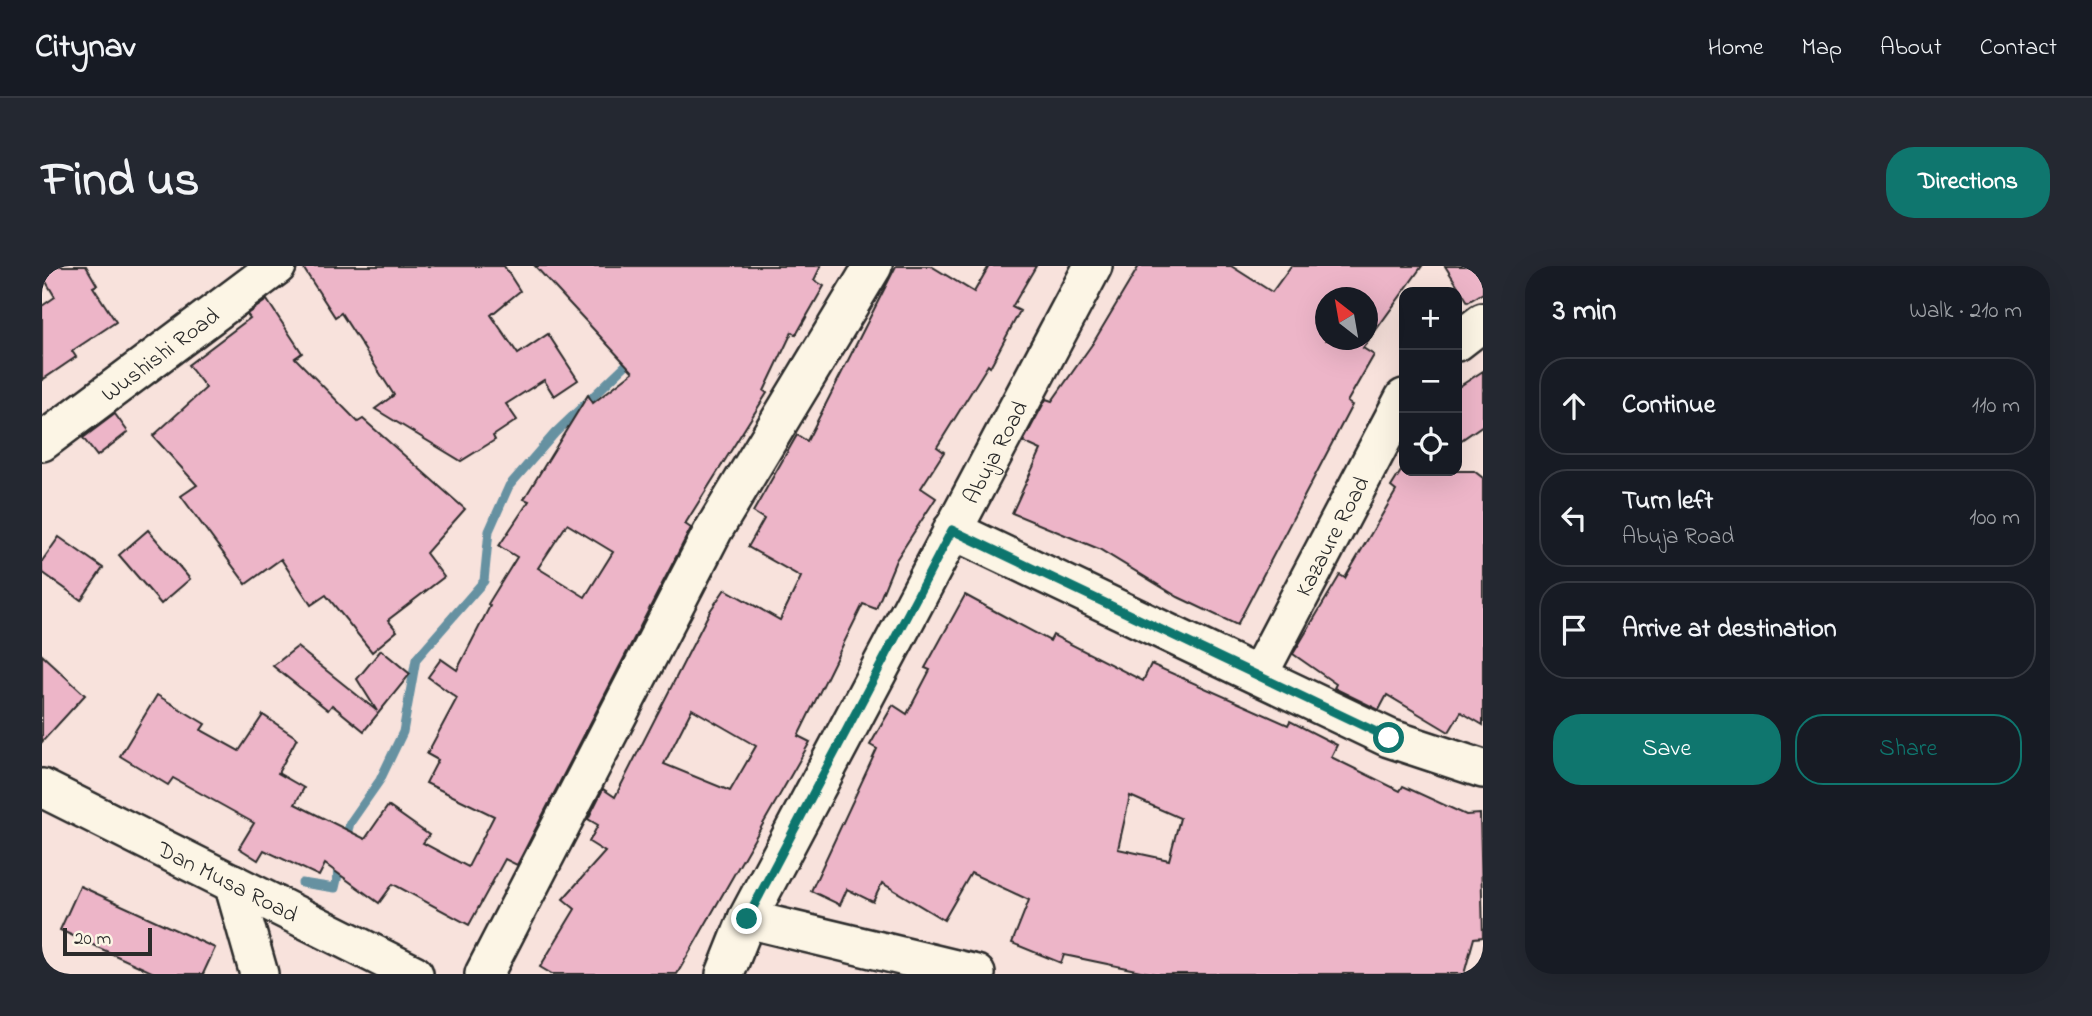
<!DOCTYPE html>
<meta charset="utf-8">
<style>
:root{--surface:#171b24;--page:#242831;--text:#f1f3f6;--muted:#9ea1a6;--line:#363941;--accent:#0f766e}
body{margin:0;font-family:"Indie Flower",sans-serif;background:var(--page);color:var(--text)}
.controls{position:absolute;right:21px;top:21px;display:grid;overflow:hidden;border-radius:14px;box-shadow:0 7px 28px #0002}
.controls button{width:63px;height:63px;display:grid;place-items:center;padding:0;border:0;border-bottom:2px solid var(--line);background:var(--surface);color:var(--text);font:35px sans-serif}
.compass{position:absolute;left:1273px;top:21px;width:63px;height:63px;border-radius:50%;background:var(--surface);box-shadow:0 7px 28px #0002;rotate:329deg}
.scale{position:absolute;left:21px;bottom:18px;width:89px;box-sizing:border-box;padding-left:7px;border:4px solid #2b2b2b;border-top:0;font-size:19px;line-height:24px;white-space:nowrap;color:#2b2b2b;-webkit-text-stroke:5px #fcf5e5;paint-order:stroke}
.stop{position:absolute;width:21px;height:21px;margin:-16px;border:5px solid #0f766e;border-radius:50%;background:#fff}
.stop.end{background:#0f766e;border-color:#fff;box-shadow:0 2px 7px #0008}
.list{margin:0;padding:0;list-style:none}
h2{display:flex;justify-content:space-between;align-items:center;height:91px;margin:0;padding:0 28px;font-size:30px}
h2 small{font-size:23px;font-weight:400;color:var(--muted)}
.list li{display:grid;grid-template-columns:46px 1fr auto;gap:21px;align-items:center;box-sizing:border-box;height:98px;margin:0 14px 14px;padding:0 14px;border:2px solid var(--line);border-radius:28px}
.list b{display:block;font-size:26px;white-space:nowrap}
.list p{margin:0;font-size:23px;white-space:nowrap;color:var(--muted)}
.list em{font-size:23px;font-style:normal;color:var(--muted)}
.actions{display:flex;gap:14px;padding:21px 28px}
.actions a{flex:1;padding:16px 0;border:2px solid var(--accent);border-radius:28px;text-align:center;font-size:24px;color:var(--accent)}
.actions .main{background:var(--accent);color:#fff}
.icon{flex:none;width:38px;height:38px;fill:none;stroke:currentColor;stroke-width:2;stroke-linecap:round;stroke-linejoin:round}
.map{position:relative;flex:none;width:1441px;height:708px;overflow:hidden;border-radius:28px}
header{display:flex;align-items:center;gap:42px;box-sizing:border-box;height:98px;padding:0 35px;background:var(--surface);border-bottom:2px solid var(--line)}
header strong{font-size:33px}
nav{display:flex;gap:38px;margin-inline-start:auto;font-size:24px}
.intro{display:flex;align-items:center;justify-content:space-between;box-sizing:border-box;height:168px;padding:0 42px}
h1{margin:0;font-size:49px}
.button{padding:18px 32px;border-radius:28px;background:var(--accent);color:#fff;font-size:24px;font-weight:700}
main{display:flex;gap:42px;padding:0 42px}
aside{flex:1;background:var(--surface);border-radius:28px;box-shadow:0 7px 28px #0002}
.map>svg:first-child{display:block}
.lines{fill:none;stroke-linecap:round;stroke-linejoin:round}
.stream{stroke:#6691a1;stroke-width:9}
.building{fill:#edb5c8;stroke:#2b2b2b;stroke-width:2;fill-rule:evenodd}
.minor-casing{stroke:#2b2b2b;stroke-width:42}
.minor{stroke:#fcf5e5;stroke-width:37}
.route{stroke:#0f766e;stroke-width:9}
.labels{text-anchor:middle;stroke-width:5;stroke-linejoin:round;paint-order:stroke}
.street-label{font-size:23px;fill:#2b2b2b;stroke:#fcf5e5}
</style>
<header>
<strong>Citynav</strong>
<nav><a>Home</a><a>Map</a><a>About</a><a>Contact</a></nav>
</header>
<div class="intro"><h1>Find us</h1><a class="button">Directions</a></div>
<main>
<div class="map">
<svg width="1441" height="708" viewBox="0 0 1441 708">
<rect width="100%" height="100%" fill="#f8e2dc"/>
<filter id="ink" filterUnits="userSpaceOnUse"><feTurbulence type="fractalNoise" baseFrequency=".0143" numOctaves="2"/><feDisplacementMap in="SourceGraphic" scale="14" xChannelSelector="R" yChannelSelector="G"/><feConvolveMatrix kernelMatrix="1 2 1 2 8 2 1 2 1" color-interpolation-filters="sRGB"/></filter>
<g filter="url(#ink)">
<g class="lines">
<g class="stream">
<polyline points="303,575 308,557 338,514 361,466 374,393 442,315 447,265 467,220 513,167 591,92"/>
<polyline points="260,617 293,622 299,596"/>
</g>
</g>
<g class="building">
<polygon points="0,0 44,0 55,19 51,21 74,56 30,85 34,91 0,114 0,40 13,31 0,9"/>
<polygon points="260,0 462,0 478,25 449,49 476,88 506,68 536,114 512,130 502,114 464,138 475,154 451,170 453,174 419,195 333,143 352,129 299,47 293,51"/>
<path d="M493 0H779L772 14 782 20 754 69 750 66 722 125 725 127 643 258 649 262 475 599 463 593 427 659 351 618 337 637 283 598 277 610 222 584 216 594 197 582 212 557 131 512 126 519 78 490 115 429 163 458 159 464 197 485 221 449 255 472 236 507 262 522 253 538 323 573 346 540 387 569 381 577 426 601 452 550 384 517 396 494 385 488 415 432 386 411 399 393 415 404 448 340 446 338 475 291 457 280 487 235 482 233 546 129 551 137 591 106ZM525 258 571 286 543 331 496 302Z"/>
<path d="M854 0H889L932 26 947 0H994L970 41 978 45 948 101 946 99 895 181 902 186 879 222 894 232 854 294 834 343 821 338 756 470 768 476 635 708H510L498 701 533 643 521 633 563 586 547 576 556 559 546 553 561 523 573 531 668 345 683 323 738 354 759 311 706 281 722 253 711 246 755 169 765 175ZM650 443 714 480 688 525 622 498Z"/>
<path d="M1097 0H1189L1230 26 1249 0H1380L1321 82 1332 89 1305 136 1310 139 1195 359 1136 331 1057 283 970 247 999 184 981 176 1004 133 1010 135 1051 77ZM1284 32H1326V74H1284Z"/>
<polygon points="1403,0 1441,0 1441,27 1426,36"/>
<polygon points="225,34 260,87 253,92 316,156 321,153 423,243 384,287 402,311 346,354 355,365 330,386 284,329 269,339 239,293 204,318 139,230 155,219 111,170 164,122 146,99 208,52 205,48"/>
<polygon points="1441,105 1441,159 1415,177 1415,122"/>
<polygon points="73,148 86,166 55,190 41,172"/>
<polygon points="1359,205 1432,205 1441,212 1441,459 1419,446 1407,466 1345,429 1337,444 1292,422 1294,418 1251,388 1298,309 1303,312 1354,225 1349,221"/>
<polygon points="106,264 148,313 119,338 77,289"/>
<polygon points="17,271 61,302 39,334 0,306 0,295"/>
<path d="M923 329 1008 375 1011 369 1101 415 1109 398 1246 459 1248 455 1295 479 1289 491 1358 525 1361 520 1424 549 1438 548 1441 671 1432 672 1422 708H1113L1022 689 1019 697 970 677 987 634 929 607 902 654 840 617 831 636 805 623 798 639 769 625 835 483 828 479 851 439 865 448 888 404 883 402ZM1088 530 1138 552 1127 594 1076 583Z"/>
<polygon points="255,381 335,445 315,413 339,384 368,408 322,465 290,439 286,444 231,400"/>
<polygon points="0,389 43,429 0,476"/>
<polygon points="38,620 173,682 161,708 114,708 18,664"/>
</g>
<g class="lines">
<g class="minor-casing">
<g id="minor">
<polyline points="1415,76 1441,56"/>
<path id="s1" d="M0 176 235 0"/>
<polyline points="910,264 1347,472 1441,503"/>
<path id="s2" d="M1217 408 1362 132"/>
<path id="s3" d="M0 522 372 708"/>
<polyline points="191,617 217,708"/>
<polyline points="705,653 934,708"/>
<polyline points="442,708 671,265 831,0"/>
<path id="s4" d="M683 708 705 653 1051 0"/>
</g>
</g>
<use href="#minor" class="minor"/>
</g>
</g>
<g class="lines" filter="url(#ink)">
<polyline class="route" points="705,653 910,264 1347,472"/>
</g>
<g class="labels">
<g class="street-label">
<text dy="8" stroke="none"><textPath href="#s1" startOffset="147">Wushishi Road</textPath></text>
<text dy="8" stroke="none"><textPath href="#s4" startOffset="588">Abuja Road</textPath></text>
<text dy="8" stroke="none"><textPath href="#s2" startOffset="156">Kazaure Road</textPath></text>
<text dy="8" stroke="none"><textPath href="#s3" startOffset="208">Dan Musa Road</textPath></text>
</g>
</g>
</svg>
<div class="controls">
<button>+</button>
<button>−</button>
<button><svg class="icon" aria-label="locate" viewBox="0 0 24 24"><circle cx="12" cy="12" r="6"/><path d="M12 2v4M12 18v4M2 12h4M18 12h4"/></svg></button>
</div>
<svg class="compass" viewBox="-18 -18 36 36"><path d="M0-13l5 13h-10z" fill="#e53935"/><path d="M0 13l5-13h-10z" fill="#9ea1a6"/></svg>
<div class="scale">20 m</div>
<div class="stop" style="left:1347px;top:472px"></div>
<div class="stop end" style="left:705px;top:653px"></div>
</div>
<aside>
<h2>3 min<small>Walk · 210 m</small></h2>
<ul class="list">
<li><svg class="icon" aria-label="ahead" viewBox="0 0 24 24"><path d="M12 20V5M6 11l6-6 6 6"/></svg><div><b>Continue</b></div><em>110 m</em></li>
<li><svg class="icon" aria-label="left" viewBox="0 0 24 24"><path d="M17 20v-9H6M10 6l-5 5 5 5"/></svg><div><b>Turn left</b><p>Abuja Road</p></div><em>100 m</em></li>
<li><svg class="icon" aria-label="arrive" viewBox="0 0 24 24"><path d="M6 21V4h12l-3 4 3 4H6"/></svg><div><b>Arrive at destination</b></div></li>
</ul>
<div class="actions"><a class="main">Save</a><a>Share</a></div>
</aside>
</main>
